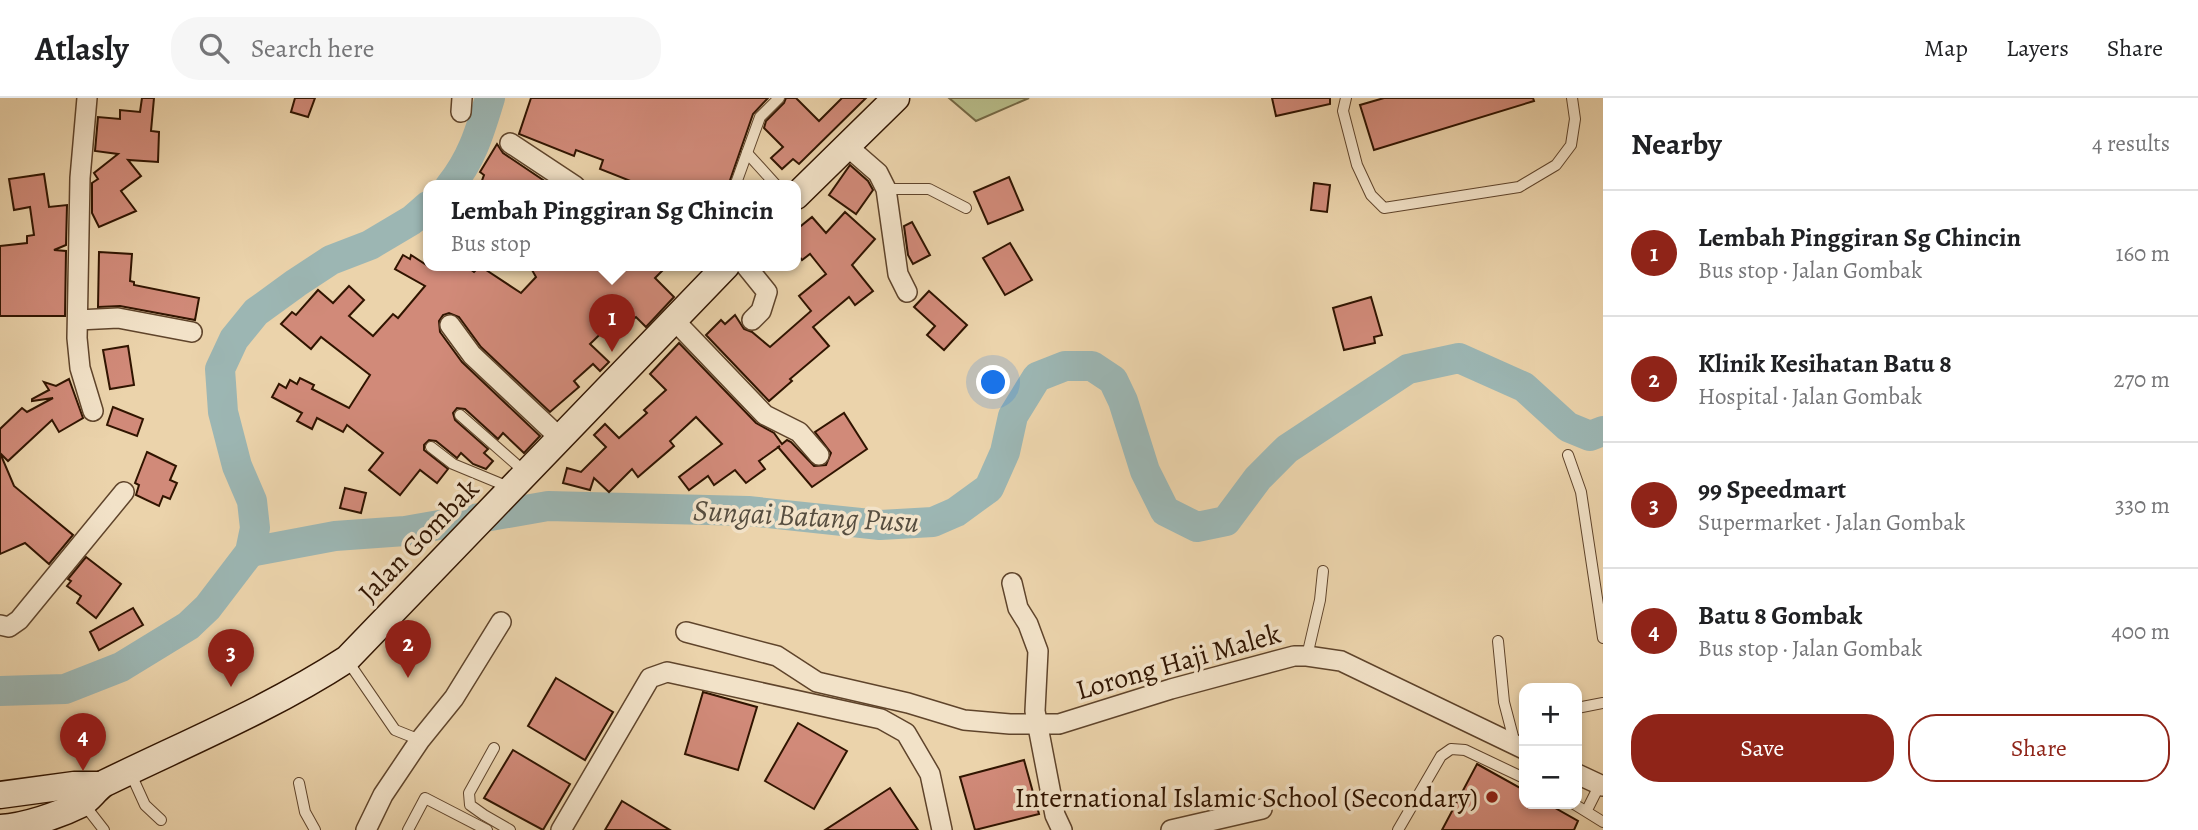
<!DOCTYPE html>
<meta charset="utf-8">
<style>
:root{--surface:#fff;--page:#f6f6f6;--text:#202124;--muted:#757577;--line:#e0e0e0;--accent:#8f2418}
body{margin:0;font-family:Alegreya,serif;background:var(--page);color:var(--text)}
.controls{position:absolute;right:21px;bottom:21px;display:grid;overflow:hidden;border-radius:14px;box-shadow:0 4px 10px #0003}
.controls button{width:63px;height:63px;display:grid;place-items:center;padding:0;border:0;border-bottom:2px solid var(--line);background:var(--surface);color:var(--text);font:35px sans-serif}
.you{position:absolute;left:994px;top:285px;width:24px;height:24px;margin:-18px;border:5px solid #fff;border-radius:50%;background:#1a73e8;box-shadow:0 0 0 10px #1a73e833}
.badge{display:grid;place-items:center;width:46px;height:46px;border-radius:50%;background:var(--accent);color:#fff;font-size:23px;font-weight:700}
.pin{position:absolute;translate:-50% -58px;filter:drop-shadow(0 2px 4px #0008)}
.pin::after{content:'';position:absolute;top:37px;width:24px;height:21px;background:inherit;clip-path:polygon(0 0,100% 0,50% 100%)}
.popup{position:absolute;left:423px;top:82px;width:378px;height:91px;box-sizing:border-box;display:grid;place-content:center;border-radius:14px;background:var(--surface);filter:drop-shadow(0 2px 5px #0005);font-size:23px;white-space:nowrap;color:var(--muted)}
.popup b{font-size:26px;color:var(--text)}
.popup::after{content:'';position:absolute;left:50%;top:100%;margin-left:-14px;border:14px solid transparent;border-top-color:var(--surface)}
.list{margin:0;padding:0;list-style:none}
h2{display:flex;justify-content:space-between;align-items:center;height:91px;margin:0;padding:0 28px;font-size:30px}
h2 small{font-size:23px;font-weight:400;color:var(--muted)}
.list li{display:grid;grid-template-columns:46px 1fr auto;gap:21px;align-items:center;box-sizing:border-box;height:126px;padding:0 28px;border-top:2px solid var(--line)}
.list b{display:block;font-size:26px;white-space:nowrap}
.list p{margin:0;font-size:23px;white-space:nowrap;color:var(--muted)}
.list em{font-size:23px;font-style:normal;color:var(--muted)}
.actions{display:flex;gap:14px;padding:21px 28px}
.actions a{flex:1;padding:16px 0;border:2px solid var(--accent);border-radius:28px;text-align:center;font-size:24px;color:var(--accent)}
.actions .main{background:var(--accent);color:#fff}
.icon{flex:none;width:38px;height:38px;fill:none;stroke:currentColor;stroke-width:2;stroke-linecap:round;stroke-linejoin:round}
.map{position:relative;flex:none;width:1603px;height:732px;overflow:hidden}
header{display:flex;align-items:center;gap:42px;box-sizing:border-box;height:98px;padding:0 35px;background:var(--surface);border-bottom:2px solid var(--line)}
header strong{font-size:33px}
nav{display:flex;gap:38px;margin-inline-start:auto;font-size:24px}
.search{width:490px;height:63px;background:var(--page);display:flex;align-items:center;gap:18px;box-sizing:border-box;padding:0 24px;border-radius:28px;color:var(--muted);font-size:26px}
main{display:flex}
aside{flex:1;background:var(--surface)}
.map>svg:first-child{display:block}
.green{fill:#b7bc89;stroke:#746844;stroke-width:2}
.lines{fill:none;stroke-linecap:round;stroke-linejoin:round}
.river{stroke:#9cb6b3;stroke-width:30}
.building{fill:#d18a79;stroke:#301400;stroke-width:2}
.lane-casing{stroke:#5f442b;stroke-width:12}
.street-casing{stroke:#5f442b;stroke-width:22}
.secondary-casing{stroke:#301400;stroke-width:29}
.lane{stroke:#f2e2c8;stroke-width:10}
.street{stroke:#f2e2c8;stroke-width:19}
.secondary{stroke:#f2e2c8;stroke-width:26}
.poi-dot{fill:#8f2418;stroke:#f2e2c8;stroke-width:2.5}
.labels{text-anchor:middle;stroke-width:7;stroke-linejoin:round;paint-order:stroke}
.street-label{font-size:28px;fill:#301400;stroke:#f2e2c8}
.poi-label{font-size:28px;fill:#301400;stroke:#f2e2c8;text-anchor:end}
.water-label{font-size:30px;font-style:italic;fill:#564d3f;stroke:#f2e2c8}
</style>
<header>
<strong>Atlasly</strong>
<div class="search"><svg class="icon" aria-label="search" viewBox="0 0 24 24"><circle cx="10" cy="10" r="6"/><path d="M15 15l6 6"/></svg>Search here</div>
<nav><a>Map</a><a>Layers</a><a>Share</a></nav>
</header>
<main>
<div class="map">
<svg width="1603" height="732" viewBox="0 0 1603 732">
<rect width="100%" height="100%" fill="#ebd3ab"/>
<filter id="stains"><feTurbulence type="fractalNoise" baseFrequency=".00286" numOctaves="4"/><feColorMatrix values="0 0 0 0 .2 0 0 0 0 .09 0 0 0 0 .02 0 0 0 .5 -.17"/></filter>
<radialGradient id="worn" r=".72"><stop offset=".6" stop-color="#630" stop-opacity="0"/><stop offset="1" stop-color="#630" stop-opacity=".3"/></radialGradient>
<polygon class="green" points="949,0 1029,0 976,23"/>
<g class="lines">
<g class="river">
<path d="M450 88C472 61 480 33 490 0"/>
<polyline points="250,454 335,438 405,433 548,408 748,413 880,427 933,424 956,414 989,390 1005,354 1013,318 1037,279 1065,268 1092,268 1113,282 1123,303 1145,373 1165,413 1197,429 1226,423 1258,380 1287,351 1408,271 1459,260 1524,289 1568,329 1590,338 1603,333"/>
<polyline points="0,593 65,591 121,569 188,528 208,509 250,454 255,430 252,403 237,368 223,314 220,271 234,241 256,214 296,185 331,162 370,147 412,122 428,108"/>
</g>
</g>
<g class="building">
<polygon points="142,0 154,0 151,33 159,34 158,64 128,62 141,78 121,93 136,113 99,129 92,115 92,85 98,81 94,75 118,56 95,53 98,19 120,21 120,12 140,14"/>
<polygon points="295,0 315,0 308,19 291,14"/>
<polygon points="531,0 768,0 753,16 728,88 643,88 600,71 603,62 576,52 574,58 519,36"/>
<polygon points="786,0 796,0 819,23 842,0 866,0 799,66 793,61 782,71 771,60 783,49 764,30 766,23 784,5"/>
<polygon points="1272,0 1330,0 1330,6 1276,18"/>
<polygon points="1384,0 1533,0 1534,3 1374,52 1360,7"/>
<polygon points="497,46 503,55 552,88 480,88 484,77 480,74"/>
<polygon points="850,67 868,83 873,92 856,116 829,97"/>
<polygon points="44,76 49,109 67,107 66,147 54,152 66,153 65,218 0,218 0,148 27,145 27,138 34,137 30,109 14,112 9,81"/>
<polygon points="1009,79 1023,112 988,126 974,94"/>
<polygon points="1314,85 1330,87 1327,114 1311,112"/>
<polygon points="845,114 875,141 852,167 873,193 855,207 849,199 813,229 829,248 790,281 792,283 769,303 706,237 721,222 725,226 735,217 744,231 752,234 770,249 811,213 799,198 826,176 810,156 802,162 796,154 796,132 812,119 826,135"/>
<polygon points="912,124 930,157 913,166 908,157 904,128"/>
<polygon points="1010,145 1032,182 1005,197 983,160"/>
<polygon points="99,154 132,156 130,183 134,184 134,187 199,200 195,222 120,208 98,209"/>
<polygon points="403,157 410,161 411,157 428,168 466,168 474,174 480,168 521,195 536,179 532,172 540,168 667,168 655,180 674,199 646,229 636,219 630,224 622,216 619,218 590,246 609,264 600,273 593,266 574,283 579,289 550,314 481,249 459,219 449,215 443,217 439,223 440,234 462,264 540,338 524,355 503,335 498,341 465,311 457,310 453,315 455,322 488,351 484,355 493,363 486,371 473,366 461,355 457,360 436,343 429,342 424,347 424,352 448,371 437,385 420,372 400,397 369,372 383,355 347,327 343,334 317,320 312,331 297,323 302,315 272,299 279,286 286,290 290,282 297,286 300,280 314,287 312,291 349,310 370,277 321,239 311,251 281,226 292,214 296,217 318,192 333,205 349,188 364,202 349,218 373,238 393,216 398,220 425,188 395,171"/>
<polygon points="929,193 967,227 944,252 927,237 935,228 914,209"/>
<polygon points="1371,199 1382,237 1374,239 1375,245 1344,252 1333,210"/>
<polygon points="679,245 756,325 774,335 782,346 787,342 791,344 814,368 826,367 831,355 815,334 844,315 867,351 812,389 778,349 780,348 759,363 765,371 746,385 735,372 714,387 708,378 689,392 679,379 722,346 696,319 670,343 674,348 638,379 632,371 609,394 594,380 590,392 563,385 567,370 581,374 606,349 594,337 605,326 619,340 647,315 644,312 666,292 650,276"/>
<polygon points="128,248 134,287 110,291 103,252"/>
<polygon points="69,281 83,320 59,334 52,322 8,363 0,355 14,388 73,437 49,466 25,445 0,456 0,331 22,310 27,314 53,300 32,303 32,301 49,292 44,284 56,288"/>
<polygon points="113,309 143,321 137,338 107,327"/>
<polygon points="147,354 176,368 170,382 177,385 170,401 163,398 159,408 136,397 139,387 135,385"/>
<polygon points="345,390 366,395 361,415 340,410"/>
<polygon points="86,459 121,486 96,520 77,505 81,498 67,488 71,483 68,481"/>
<polygon points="133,510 143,527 99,552 90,534"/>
<polygon points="556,580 613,614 585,662 528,628"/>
<polygon points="703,594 757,609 738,672 685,656"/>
<polygon points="798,625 847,653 814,711 765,683"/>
<polygon points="513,652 570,686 543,732 484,700"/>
<polygon points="1024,662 1039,716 975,732 960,679"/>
<polygon points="1477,666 1524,692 1524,706 1548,706 1578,723 1574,732 1442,732"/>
<polygon points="890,690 918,732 825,732"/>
<polygon points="622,703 670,732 605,732"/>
</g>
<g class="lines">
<g class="lane-casing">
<g id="lane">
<polyline points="1346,0 1343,13 1357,67 1371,97 1384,110 1519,89 1556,67 1571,47 1575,21 1572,0"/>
<polyline points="747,55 777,88"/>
<polyline points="735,88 760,19 779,0"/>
<polyline points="886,91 929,91 966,110"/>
<polyline points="460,317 525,374"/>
<polyline points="431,349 453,366 511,390"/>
<polyline points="1568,357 1581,394 1603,540"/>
<polyline points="1498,543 1504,604 1515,646"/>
<polyline points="1307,558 1320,502 1323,473"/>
<polyline points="347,562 395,632 420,642"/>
<polyline points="1577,610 1603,605"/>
<polyline points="494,650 469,695 470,707 484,717 510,732"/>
<polyline points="130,674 145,707 161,722"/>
<polyline points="299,685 305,714 315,732"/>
<polyline points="83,705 104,732"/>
<polyline points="1574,706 1603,724"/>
<polyline points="1587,712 1600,686"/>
<polyline points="408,732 425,700 487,732"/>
<polyline points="1398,732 1441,658 1451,651 1465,652 1524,680"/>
</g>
</g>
<g class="street-casing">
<g id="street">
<polyline points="87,0 80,80 77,240 80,270 93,313"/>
<polyline points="461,14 462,0"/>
<polyline points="510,45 575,88"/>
<polyline points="847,48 878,75 886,91 898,176 907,194"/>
<polyline points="746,168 767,194 761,213 752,222"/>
<polyline points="78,222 118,220 192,234"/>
<polyline points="674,222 765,317 799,334 819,357"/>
<polyline points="450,227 472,257 559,339"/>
<polyline points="1012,485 1018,510 1028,526 1038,553 1035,613 1055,717 1062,732"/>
<polyline points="0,527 9,529 19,522 124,394"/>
<polyline points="686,534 777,558 817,584 908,605 964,622 1010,626 1059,626 1171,591 1294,558 1307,558 1341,563 1524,651"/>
<polyline points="1577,676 1603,688"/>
<polyline points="366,732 383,697 420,642 454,600 501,524"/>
<polyline points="561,732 650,580 667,574 881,621 906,635 930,676 942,732"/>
<polyline points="1171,732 1262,711"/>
</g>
</g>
<g class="secondary-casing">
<g id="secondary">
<polyline points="796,98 896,0"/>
<polyline points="0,697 74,687 101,687"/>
<path d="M0 730C24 729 59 717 81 706 90 701 96 690 105 685 187 645 270 611 347 561L726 168"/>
</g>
</g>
<use href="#lane" class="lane"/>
<use href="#street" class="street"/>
<use href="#secondary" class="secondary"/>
</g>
<circle class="poi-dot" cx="1492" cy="699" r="7"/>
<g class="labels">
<g class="street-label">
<text transform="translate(418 442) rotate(-46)" y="10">Jalan Gombak</text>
<text transform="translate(1178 563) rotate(-16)" y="10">Lorong Haji Malek</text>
</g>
<g class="poi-label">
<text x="1478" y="709">International Islamic School (Secondary)</text>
</g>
<g class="water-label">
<text transform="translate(806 418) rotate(3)" y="10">Sungai Batang Pusu</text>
</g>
</g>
<rect width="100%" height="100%" filter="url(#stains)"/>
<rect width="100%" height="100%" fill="url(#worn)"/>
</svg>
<div class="controls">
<button>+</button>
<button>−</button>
</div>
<div class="you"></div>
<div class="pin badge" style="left:612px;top:254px">1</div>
<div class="popup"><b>Lembah Pinggiran Sg Chincin</b>Bus stop</div>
<div class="pin badge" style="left:408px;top:580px">2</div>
<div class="pin badge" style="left:231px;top:589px">3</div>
<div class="pin badge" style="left:83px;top:673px">4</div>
</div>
<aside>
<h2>Nearby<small>4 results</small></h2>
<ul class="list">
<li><span class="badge">1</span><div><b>Lembah Pinggiran Sg Chincin</b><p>Bus stop · Jalan Gombak</p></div><em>160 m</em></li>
<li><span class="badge">2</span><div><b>Klinik Kesihatan Batu 8</b><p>Hospital · Jalan Gombak</p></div><em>270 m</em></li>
<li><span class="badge">3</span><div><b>99 Speedmart</b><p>Supermarket · Jalan Gombak</p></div><em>330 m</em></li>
<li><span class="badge">4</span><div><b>Batu 8 Gombak</b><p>Bus stop · Jalan Gombak</p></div><em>400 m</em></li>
</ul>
<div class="actions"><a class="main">Save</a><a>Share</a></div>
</aside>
</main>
